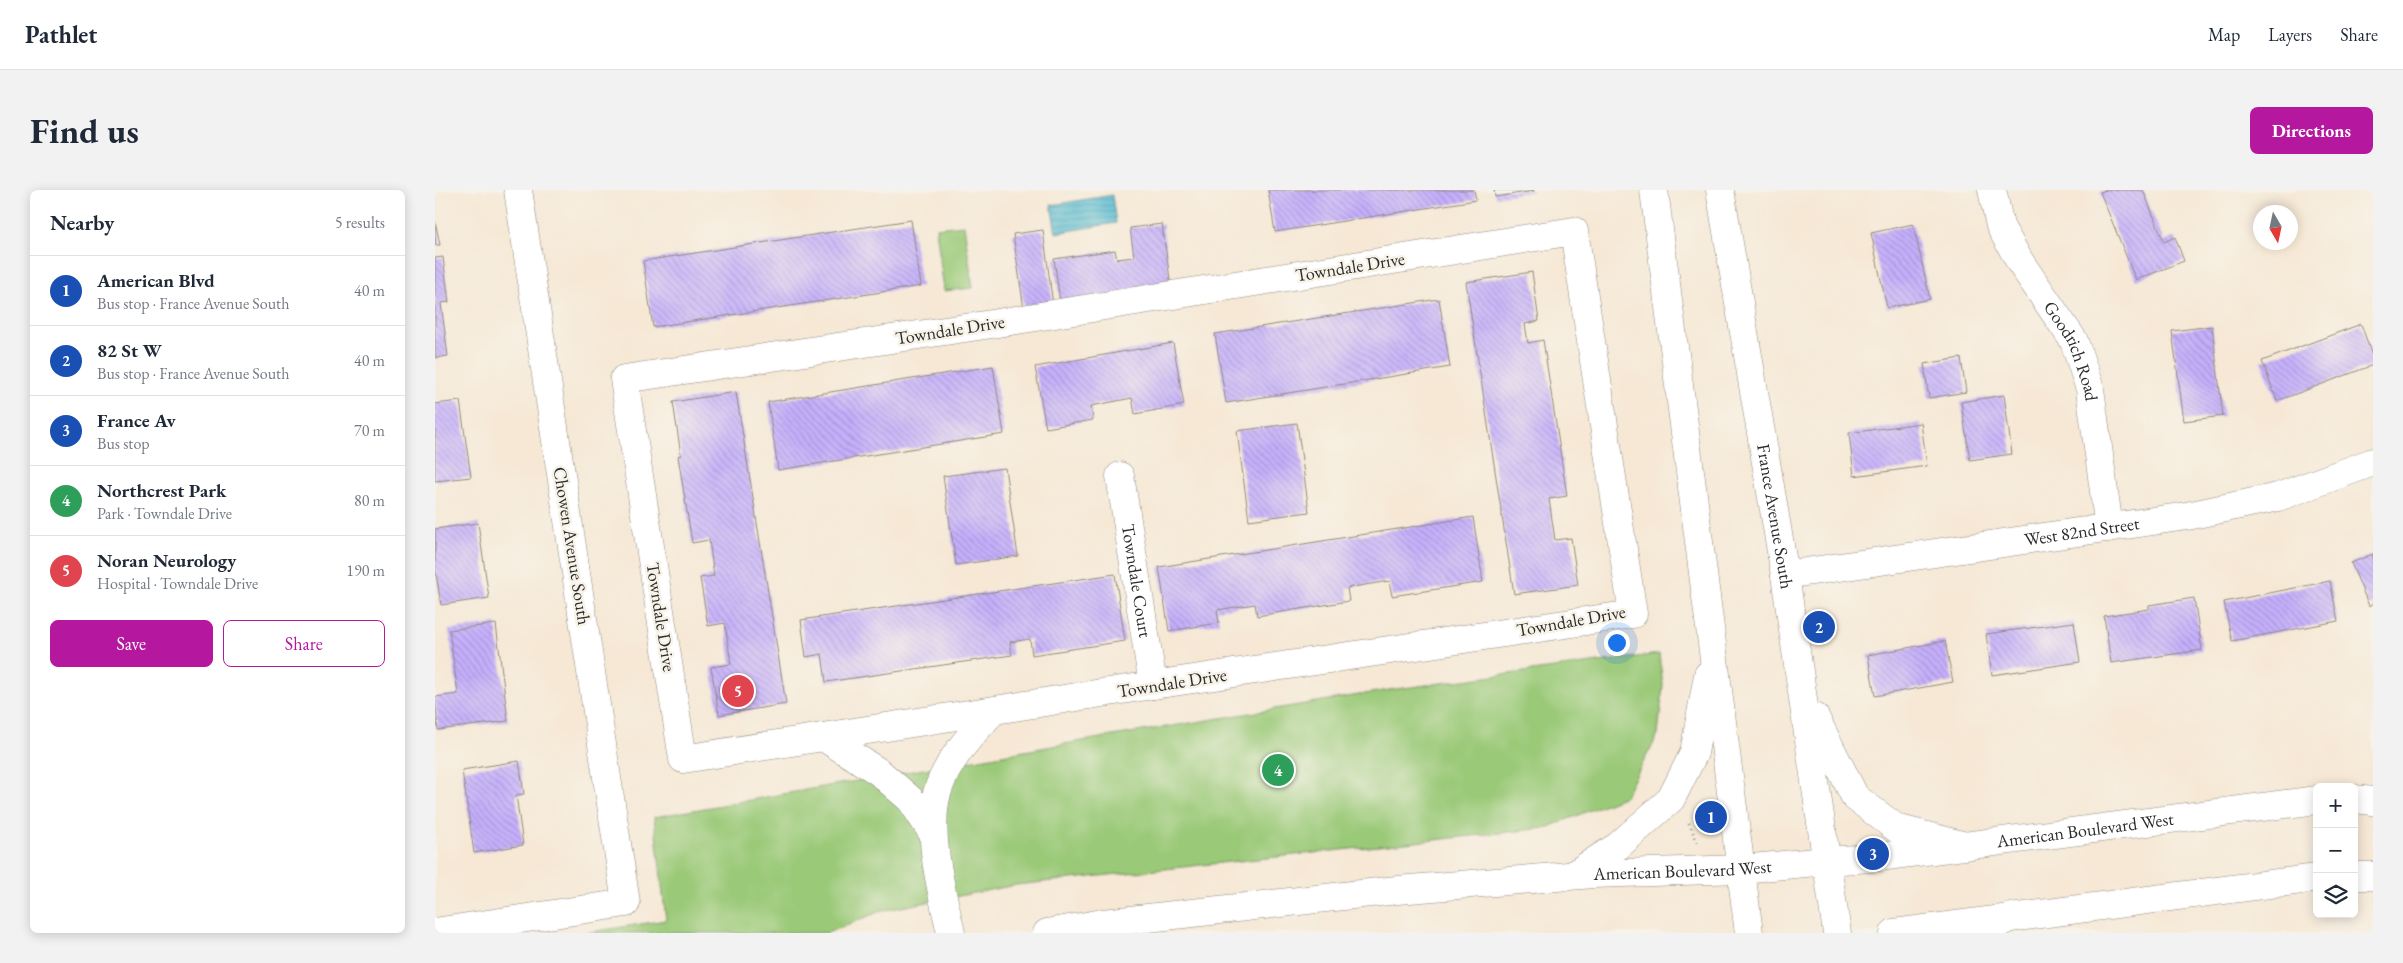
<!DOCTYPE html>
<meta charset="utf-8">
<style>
:root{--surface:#fff;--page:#f2f2f3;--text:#1f2937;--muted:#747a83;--line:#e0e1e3;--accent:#b5179e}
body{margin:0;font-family:"EB Garamond",serif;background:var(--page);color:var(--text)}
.controls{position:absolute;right:15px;bottom:15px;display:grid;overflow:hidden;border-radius:8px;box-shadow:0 2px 12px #0003}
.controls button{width:45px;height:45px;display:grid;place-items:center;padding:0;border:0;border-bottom:1px solid var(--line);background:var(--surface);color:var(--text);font:25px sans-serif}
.compass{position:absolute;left:1818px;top:15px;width:45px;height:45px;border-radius:50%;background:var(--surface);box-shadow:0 2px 12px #0003;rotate:171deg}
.you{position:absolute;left:1181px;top:452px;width:18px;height:18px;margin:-12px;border:4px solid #fff;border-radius:50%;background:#1a73e8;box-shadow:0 0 0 8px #1a73e833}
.badge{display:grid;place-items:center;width:32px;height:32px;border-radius:50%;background:var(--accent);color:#fff;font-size:16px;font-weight:700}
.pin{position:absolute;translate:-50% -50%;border:2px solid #fff;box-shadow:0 1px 5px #0006}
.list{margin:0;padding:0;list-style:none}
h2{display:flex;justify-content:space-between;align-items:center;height:65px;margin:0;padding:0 20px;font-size:21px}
h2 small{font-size:16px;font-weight:400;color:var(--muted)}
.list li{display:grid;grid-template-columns:32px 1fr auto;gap:15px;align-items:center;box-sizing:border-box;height:70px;padding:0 20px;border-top:1px solid var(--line)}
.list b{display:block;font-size:19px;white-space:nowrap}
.list p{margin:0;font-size:16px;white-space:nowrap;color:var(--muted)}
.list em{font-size:16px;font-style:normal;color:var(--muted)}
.actions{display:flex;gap:10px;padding:15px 20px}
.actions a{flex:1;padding:11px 0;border:1px solid var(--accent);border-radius:8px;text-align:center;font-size:18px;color:var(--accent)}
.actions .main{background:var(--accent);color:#fff}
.icon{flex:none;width:28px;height:28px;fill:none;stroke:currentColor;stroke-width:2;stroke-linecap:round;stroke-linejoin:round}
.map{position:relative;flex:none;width:1938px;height:743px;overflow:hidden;border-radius:8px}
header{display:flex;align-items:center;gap:30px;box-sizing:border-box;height:70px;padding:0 25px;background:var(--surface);border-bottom:1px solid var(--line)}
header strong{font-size:24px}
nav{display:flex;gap:28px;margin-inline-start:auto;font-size:18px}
.intro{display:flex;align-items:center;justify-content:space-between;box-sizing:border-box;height:120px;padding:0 30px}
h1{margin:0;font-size:35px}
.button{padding:12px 22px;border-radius:8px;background:var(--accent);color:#fff;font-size:18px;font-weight:700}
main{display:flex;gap:30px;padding:0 30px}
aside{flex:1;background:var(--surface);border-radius:8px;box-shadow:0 2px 12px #0003}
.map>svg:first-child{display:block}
.green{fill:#9ac977;stroke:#627a51}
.water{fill:url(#water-rules);stroke:#3f737e}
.building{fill:url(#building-back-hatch)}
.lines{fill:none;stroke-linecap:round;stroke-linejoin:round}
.minor-casing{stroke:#908a80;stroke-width:29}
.major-casing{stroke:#908a80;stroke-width:29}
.path{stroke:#908a80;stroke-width:3;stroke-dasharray:1 4;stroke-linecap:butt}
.minor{stroke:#fff;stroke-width:28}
.major{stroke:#fff;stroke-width:28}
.labels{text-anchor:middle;stroke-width:5;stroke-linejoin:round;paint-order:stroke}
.street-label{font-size:18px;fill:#2b2b2b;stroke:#f7f3e8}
</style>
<header>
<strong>Pathlet</strong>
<nav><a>Map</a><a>Layers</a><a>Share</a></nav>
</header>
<div class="intro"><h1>Find us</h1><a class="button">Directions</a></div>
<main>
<aside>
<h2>Nearby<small>5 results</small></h2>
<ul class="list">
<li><span class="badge" style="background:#1a4fb4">1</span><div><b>American Blvd</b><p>Bus stop · France Avenue South</p></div><em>40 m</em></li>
<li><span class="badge" style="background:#1a4fb4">2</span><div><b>82 St W</b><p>Bus stop · France Avenue South</p></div><em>40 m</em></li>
<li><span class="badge" style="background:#1a4fb4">3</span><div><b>France Av</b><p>Bus stop</p></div><em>70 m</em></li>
<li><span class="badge" style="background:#2e9e5b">4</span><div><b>Northcrest Park</b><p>Park · Towndale Drive</p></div><em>80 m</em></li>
<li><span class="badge" style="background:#e0444e">5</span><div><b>Noran Neurology</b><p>Hospital · Towndale Drive</p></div><em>190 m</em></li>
</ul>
<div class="actions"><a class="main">Save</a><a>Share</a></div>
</aside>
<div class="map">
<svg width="1938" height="743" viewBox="0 0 1938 743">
<defs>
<pattern id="water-rules" width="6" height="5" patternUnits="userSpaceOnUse" patternTransform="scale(1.25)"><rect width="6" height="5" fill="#53bbd0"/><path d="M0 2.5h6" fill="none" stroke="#4598a9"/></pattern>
<pattern id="building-back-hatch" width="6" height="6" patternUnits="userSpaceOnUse" patternTransform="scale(1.25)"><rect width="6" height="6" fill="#c6b0fd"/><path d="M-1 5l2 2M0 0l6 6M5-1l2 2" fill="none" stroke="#a18fcd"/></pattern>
</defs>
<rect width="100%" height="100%" fill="#f7f3e8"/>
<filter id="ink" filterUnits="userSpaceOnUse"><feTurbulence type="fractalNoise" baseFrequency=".02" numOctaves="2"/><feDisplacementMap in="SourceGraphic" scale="10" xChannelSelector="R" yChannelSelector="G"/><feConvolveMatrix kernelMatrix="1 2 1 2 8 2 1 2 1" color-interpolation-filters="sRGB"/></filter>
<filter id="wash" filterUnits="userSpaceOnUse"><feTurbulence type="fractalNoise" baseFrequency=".0096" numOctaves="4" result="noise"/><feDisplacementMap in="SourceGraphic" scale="20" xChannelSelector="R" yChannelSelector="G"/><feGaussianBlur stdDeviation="1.12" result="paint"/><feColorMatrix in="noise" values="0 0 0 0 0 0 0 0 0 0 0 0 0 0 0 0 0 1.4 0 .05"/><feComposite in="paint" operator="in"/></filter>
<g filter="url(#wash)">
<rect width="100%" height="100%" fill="#f6e8d5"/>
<g class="green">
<polygon points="529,35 538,98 509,101 501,38"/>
<polygon points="1224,464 1228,495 1223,545 1190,606 1111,638 581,695 446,721 392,743 150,743 231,730 219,627 629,554 954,500"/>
</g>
<polygon class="water" points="677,5 681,33 621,43 616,15"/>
<g id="blocks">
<g class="building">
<polygon points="833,0 1039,0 1041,10 840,42"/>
<polygon points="1059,0 1099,0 1099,1 1060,7"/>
<polygon points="1671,0 1708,0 1729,52 1740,47 1749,71 1701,90 1665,2"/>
<polygon points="476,30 486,96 218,137 208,71"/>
<polygon points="0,31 5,55 0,55"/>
<polygon points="727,34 736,96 625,112 619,69 680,60 682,69 699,67 695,38"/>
<polygon points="1478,34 1495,109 1452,118 1436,43"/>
<polygon points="608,40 618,115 589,119 578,44"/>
<polygon points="8,67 14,112 6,113 13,166 0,168 0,68"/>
<polygon points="1097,82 1104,131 1090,134 1093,153 1108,150 1132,306 1114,309 1120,350 1136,348 1143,395 1079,404 1031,92"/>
<polygon points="1004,109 1015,177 791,213 780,144"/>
<polygon points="1926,134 1938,168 1938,175 1842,211 1827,171"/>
<polygon points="1777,136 1788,226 1749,231 1737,141"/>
<polygon points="738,153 749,215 700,224 697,208 656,216 658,230 611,238 600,177"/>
<polygon points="1526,168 1531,202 1494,208 1489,174"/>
<polygon points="558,176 569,244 343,280 333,212"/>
<polygon points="301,202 351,514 284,525 276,477 296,474 290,433 273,436 265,388 279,386 274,350 257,353 243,266 246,265 238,212"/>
<polygon points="1569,205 1577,264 1535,270 1526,212"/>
<polygon points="25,211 36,287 0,291 0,214"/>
<polygon points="862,233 874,322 814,330 802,241"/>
<polygon points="1486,233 1492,276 1419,286 1414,243"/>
<polygon points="570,278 583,366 521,375 508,286"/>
<polygon points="1038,327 1048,392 957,406 954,391 912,398 914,411 822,426 820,414 782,420 784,433 734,441 724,377"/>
<polygon points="43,333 54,408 6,415 0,376 0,339"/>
<polygon points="1938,364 1938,414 1934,416 1916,373"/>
<polygon points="680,384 690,451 597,465 595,449 575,452 577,465 391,492 387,464 371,467 366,430"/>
<polygon points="1895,391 1903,431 1797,451 1789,412"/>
<polygon points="1759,408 1767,460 1676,473 1669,426 1714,419 1714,415"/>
<polygon points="1639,432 1645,472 1557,485 1551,444"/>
<polygon points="61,434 73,531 3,540 0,507 23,504 14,440"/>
<polygon points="1510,451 1518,492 1440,506 1433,465"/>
<polygon points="84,571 89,604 81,605 88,655 39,663 27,580"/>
</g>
</g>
</g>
<g filter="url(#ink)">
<use href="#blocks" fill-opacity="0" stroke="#908a80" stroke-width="1"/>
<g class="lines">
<g class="minor-casing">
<g id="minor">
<path id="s1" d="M1557 0 1565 36 1585 72 1639 151 1655 199 1674 338"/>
<polygon points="1139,41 1198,424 718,495 248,569 189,189 550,135"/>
<path id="s2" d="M685 286 718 495"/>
<path id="s3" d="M1350 385 1752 326 1843 307 1938 272"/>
<polyline points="388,547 444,582 476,610 497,642"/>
<polyline points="1919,609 1938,611"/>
<path id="s4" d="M1391 671 1436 668 1882 610"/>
<polyline points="1919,686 1938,686"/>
<polyline points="0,742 191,713 83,0"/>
<path d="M516 743C507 703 491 642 502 603 512 570 536 545 558 521"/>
<polyline points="1459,743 1882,688"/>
</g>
</g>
<g class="major-casing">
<g id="major">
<polyline points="1219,0 1314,743"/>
<path id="s5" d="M1285 0 1350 385 1402 743"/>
<polyline points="1380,527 1420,607 1461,638 1527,655"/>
<polyline points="1138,685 1183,656 1236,609 1259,563 1273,485"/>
<path id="s6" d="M612 743 668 733 962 700 1158 684 1306 679 1391 671"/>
<polyline points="1549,743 1576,727"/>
</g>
</g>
<polyline class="path" points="1254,633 1262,652"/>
<use href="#minor" class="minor"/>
<use href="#major" class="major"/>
</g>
</g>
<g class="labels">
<g class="street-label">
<text transform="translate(915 77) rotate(-9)" y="6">Towndale Drive</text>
<text transform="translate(515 140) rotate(-9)" y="6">Towndale Drive</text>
<text dy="6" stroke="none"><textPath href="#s1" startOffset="182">Goodrich Road</textPath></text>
<text dy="6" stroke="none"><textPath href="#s5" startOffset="331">France Avenue South</textPath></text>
<text dy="6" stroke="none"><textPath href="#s3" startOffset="300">West 82nd Street</textPath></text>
<text transform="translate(137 356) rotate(81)" y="6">Chowen Avenue South</text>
<text dy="6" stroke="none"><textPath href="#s2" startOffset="106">Towndale Court</textPath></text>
<text transform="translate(226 427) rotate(81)" y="6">Towndale Drive</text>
<text transform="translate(1136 431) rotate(-10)" y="6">Towndale Drive</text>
<text transform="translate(737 493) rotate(-9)" y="6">Towndale Drive</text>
<text dy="6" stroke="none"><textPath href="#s4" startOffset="261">American Boulevard West</textPath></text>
<text dy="6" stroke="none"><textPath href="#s6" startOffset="639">American Boulevard West</textPath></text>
</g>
</g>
</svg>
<div class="controls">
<button>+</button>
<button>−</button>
<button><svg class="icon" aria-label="layers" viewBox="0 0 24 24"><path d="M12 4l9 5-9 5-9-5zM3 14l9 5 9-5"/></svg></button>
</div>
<svg class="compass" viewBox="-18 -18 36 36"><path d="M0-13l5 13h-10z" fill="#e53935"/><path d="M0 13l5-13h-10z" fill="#747a83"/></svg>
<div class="you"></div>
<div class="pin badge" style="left:1276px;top:627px;background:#1a4fb4">1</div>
<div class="pin badge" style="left:1384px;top:437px;background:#1a4fb4">2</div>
<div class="pin badge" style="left:1438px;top:664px;background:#1a4fb4">3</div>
<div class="pin badge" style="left:843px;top:580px;background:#2e9e5b">4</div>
<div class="pin badge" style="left:303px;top:501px;background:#e0444e">5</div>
</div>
</main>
